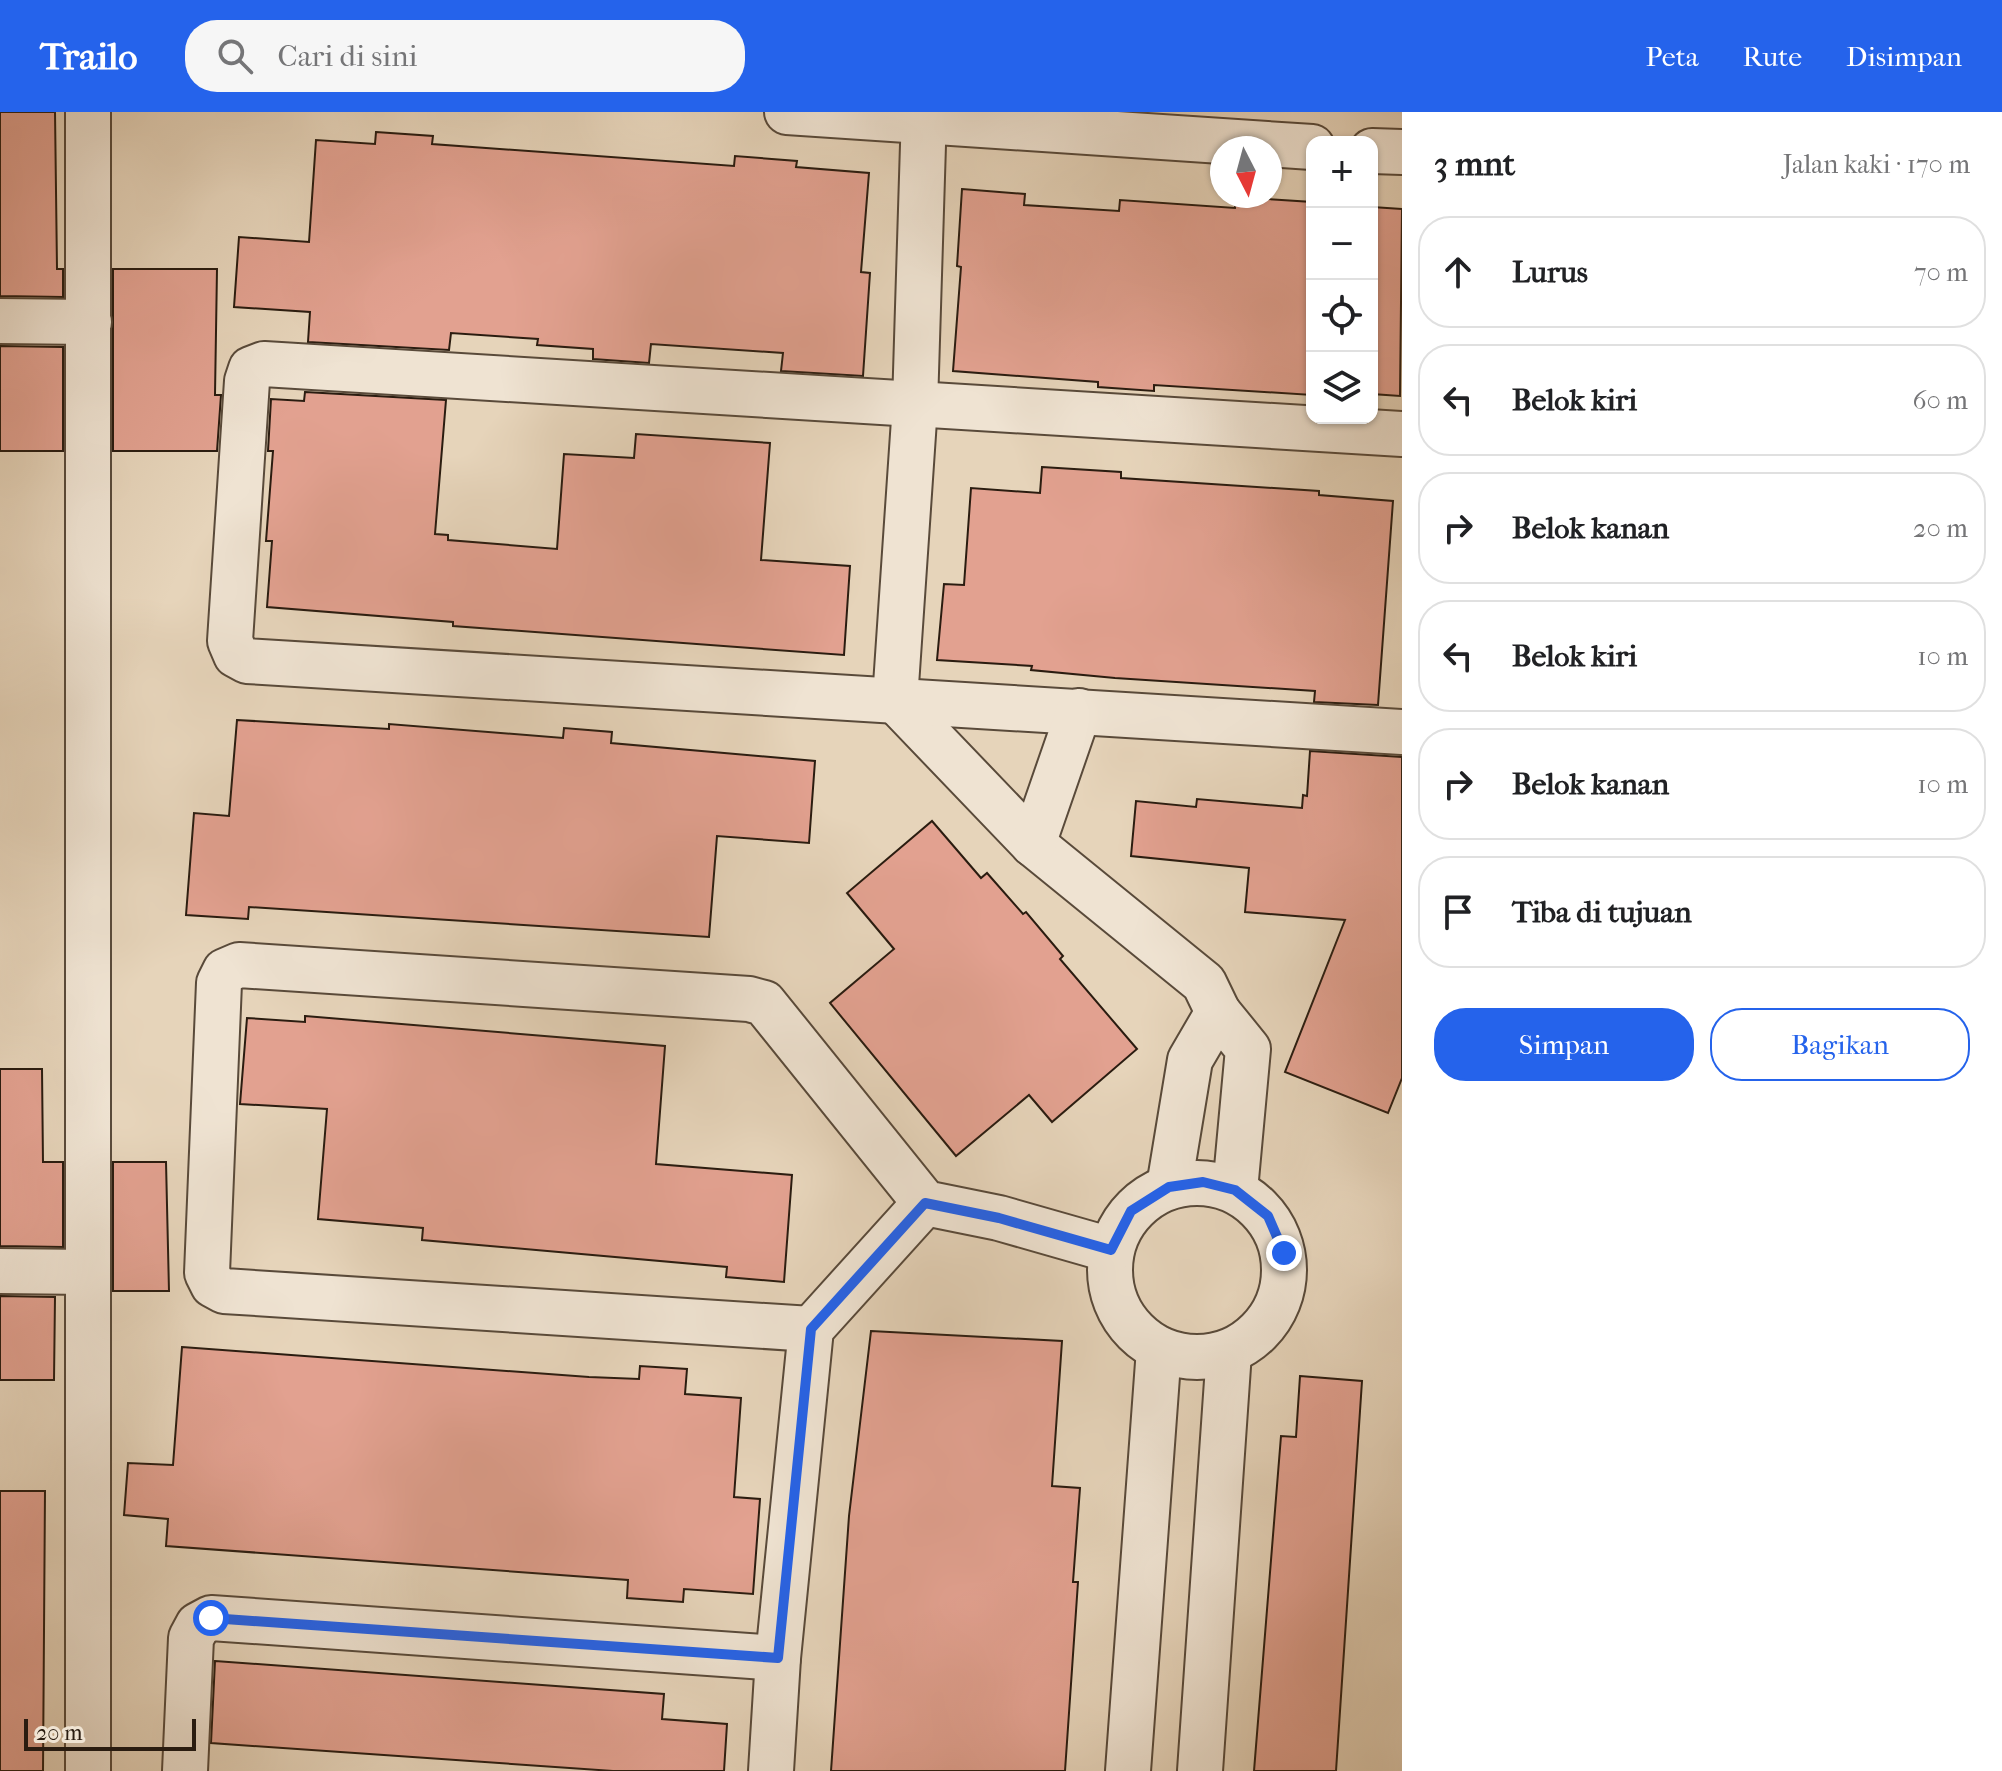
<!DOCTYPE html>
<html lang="id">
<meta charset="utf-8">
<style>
:root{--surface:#fff;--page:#f6f6f6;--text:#202124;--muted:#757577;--line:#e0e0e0;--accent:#2563eb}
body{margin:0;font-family:"IM FELL French Canon",serif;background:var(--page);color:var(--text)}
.controls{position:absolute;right:24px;top:24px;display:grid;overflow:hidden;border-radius:16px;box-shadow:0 2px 6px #0004}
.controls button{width:72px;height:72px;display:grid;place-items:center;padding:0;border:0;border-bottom:2px solid var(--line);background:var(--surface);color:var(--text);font:40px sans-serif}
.compass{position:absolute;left:1210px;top:24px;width:72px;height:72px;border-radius:50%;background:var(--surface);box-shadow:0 2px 6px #0004;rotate:174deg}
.scale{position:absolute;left:24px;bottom:20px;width:172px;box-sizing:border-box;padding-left:8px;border:4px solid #2a1c10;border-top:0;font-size:22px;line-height:28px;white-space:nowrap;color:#2a1c10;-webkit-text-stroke:6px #efe3d2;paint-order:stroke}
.stop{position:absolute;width:24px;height:24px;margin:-18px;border:6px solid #2563eb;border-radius:50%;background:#fff}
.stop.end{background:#2563eb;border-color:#fff;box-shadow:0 2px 8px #0008}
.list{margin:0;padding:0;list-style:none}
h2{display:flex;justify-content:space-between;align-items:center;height:104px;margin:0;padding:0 32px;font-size:34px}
h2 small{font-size:26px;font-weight:400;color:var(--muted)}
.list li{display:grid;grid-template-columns:52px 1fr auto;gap:24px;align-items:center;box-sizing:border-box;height:112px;margin:0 16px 16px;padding:0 16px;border:2px solid var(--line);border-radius:32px}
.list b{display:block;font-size:30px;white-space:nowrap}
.list em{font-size:26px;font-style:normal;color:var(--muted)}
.actions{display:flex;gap:16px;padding:24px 32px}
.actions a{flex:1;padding:18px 0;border:2px solid var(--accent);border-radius:32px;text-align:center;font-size:28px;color:var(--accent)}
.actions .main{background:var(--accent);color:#fff}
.icon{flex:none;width:44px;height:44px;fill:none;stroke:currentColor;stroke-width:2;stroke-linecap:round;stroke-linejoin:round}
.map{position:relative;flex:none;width:1402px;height:1659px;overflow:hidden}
header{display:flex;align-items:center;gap:48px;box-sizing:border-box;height:112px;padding:0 40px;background:var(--accent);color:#fff}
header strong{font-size:38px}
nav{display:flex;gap:44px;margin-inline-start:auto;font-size:28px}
.search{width:560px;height:72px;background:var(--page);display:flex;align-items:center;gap:20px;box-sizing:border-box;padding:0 28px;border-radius:32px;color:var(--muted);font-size:30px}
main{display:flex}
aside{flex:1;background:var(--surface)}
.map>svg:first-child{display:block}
.building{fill:#e2a190;stroke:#2a1c10;stroke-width:2}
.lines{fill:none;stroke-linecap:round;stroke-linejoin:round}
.minor-casing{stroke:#594a3a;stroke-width:48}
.minor{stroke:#efe3d2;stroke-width:44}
.route{stroke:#2563eb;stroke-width:10}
</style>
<header>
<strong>Trailo</strong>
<div class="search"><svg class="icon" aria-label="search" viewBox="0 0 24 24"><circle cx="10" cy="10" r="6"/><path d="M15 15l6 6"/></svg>Cari di sini</div>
<nav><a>Peta</a><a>Rute</a><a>Disimpan</a></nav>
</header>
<main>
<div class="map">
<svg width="1402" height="1659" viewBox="0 0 1402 1659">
<rect width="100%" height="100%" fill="#e6d4ba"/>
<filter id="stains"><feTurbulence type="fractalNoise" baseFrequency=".0025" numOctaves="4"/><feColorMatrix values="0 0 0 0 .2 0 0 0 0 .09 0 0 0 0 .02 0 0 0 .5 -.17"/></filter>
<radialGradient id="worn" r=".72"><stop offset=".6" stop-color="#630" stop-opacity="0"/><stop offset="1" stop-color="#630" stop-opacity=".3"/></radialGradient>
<g class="building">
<polygon points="0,0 55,0 57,157 63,157 63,185 0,184"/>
<polygon points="376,20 433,24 432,32 734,54 735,44 797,49 796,55 869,61 861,160 870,161 863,264 781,259 783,241 651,232 649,251 593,247 593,237 537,233 538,227 451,221 449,238 308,230 310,200 234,195 239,125 309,130 316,28 375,32"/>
<polygon points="962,77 1025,82 1024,93 1119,99 1120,88 1235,96 1236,85 1312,90 1312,283 1154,273 1154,279 1098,275 1098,270 953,259 961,155 957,154"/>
<polygon points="1372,95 1402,97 1400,284 1372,282"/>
<polygon points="113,157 217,157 215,283 221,283 217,339 113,339"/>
<polygon points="0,234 63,235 63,339 0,339"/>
<polygon points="305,280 446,288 435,422 448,423 448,428 557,437 564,342 634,346 636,322 770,331 761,448 850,454 844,543 453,514 453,510 267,495 272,429 266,429 273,339 268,339 271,287 304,289"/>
<polygon points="1042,355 1121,360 1121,366 1319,379 1319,383 1393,389 1378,593 1314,590 1315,579 1115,566 1031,558 1032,554 937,548 944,472 964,473 971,376 1040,381"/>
<polygon points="237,608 389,617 389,612 563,626 564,616 612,620 611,631 815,649 809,731 717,724 709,825 249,795 248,807 186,803 194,701 229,704"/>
<polygon points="1310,639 1402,645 1402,966 1388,1001 1285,960 1345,808 1245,800 1249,756 1131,744 1136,689 1196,695 1197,687 1302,696 1303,683 1307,684"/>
<polygon points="932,709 981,766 987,761 1023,802 1026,800 1063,844 1060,847 1137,937 1052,1010 1029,983 956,1044 830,891 894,837 847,781"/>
<polygon points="305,904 665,934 656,1052 792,1063 784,1170 726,1165 727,1155 422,1128 423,1116 318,1107 327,997 240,992 247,906 305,910"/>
<polygon points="0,957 42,957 43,1050 63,1050 63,1135 0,1134"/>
<polygon points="113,1050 166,1050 169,1179 113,1179"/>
<polygon points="0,1184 55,1185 54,1268 0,1268"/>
<polygon points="871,1219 1062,1229 1052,1374 1080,1376 1073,1470 1078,1470 1065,1659 831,1659 849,1404"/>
<polygon points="182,1235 589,1265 639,1267 640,1254 687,1257 685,1282 741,1286 734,1385 760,1387 753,1482 684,1477 683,1490 627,1486 628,1468 166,1434 168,1407 124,1403 128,1351 173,1353"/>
<polygon points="1300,1264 1362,1269 1336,1659 1254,1659 1281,1324 1296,1325"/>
<polygon points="0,1379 45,1379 43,1659 0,1659"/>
<polygon points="215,1549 664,1582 662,1607 727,1612 724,1659 613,1659 211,1631"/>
</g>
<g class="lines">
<g class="minor-casing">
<g id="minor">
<polyline points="787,0 1312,35"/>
<polyline points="924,0 915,293 895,588 1033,732 1204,871 1218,900"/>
<polyline points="1372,39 1402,40"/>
<polyline points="0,209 89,210"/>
<polyline points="1402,322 264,252 251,257 247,269 230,529 236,543 247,549 1402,620"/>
<polyline points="1033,732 1079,599"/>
<circle cx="1197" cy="1158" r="87"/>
<polyline points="1169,1075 1190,948 1218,900 1248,937 1235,1078"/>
<polyline points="0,1159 88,1160"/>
<polyline points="811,1217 224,1179 213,1173 207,1161 219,871 225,859 239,853 749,887 764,891 925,1091 999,1106 1111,1138"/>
<polyline points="88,1659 88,0"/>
<polyline points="185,1659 191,1526 198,1513 211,1506 778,1546"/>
<polyline points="771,1659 778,1546 811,1217 925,1091"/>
<polyline points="1128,1659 1159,1237"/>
<polyline points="1200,1659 1229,1240"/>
</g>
</g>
<use href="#minor" class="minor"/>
</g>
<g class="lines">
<polyline class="route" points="211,1506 778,1546 811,1217 925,1091 999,1106 1111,1138 1131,1099 1169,1075 1203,1070 1235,1078 1268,1104 1284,1141"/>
</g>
<rect width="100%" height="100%" filter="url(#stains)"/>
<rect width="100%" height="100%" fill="url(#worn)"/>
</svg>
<div class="controls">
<button>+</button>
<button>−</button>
<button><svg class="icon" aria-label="locate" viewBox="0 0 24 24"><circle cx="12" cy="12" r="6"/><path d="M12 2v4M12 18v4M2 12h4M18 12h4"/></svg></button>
<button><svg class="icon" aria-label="layers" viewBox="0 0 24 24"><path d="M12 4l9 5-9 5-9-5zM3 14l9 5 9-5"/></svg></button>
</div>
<svg class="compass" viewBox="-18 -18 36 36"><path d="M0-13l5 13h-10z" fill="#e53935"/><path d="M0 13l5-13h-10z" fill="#757577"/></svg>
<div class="scale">20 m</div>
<div class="stop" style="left:211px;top:1506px"></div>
<div class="stop end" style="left:1284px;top:1141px"></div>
</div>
<aside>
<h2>3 mnt<small>Jalan kaki · 170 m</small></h2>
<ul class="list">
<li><svg class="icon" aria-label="ahead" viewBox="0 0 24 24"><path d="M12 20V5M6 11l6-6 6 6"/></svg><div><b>Lurus</b></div><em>70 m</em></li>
<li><svg class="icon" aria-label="left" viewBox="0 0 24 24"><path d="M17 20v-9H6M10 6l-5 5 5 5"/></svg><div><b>Belok kiri</b></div><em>60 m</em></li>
<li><svg class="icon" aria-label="right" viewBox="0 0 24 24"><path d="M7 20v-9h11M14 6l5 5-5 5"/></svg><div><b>Belok kanan</b></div><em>20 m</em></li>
<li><svg class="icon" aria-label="left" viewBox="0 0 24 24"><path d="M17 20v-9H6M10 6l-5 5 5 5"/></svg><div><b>Belok kiri</b></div><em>10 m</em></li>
<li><svg class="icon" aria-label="right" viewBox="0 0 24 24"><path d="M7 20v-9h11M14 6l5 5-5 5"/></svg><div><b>Belok kanan</b></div><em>10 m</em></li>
<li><svg class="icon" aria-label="arrive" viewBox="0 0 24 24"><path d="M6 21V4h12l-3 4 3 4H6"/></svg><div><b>Tiba di tujuan</b></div></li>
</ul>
<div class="actions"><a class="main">Simpan</a><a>Bagikan</a></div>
</aside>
</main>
